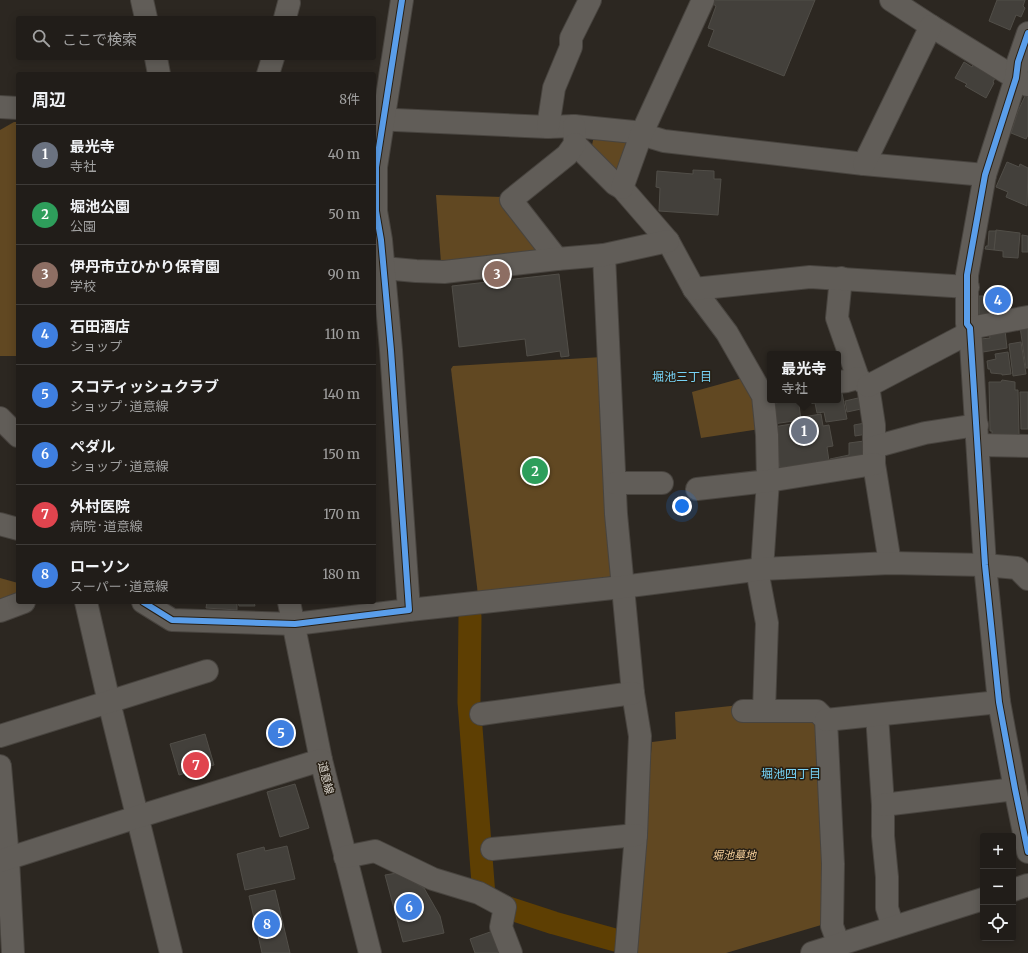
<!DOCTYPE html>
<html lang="ja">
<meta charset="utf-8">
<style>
:root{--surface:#211d19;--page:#292622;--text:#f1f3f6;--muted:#a2a2a2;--line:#3e3b38;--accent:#9e9992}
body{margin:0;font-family:Merriweather,"Noto Sans JP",serif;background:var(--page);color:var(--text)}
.controls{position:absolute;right:12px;bottom:12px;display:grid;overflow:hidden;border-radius:4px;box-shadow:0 2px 10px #0003}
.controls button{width:36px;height:36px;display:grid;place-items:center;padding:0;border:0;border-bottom:1px solid var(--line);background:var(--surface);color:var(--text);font:20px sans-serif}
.you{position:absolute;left:682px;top:506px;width:14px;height:14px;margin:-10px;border:3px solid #fff;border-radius:50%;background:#1a73e8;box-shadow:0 0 0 6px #1a73e833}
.badge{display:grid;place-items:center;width:26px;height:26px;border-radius:50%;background:var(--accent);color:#fff;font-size:13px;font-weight:700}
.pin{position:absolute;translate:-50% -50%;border:2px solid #fff;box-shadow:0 1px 4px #0006}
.popup{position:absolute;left:767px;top:351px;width:74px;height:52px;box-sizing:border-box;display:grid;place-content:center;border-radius:4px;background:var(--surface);filter:drop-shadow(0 1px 3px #0005);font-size:13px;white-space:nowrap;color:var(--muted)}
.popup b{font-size:15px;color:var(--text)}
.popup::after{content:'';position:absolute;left:50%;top:100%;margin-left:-8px;border:8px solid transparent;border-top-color:var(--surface)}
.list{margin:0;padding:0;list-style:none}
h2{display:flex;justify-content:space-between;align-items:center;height:52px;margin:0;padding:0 16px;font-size:17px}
h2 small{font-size:13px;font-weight:400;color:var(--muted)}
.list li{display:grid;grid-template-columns:26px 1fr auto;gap:12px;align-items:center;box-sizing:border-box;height:60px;padding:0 16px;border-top:1px solid var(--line)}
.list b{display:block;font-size:15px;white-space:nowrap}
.list p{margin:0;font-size:13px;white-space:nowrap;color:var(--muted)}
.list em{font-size:13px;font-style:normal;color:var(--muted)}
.icon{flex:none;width:22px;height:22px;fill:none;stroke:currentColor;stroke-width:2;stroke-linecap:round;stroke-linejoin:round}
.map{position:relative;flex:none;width:1028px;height:953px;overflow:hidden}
.search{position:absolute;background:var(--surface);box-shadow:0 2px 10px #0003;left:16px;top:16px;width:360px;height:44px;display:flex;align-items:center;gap:10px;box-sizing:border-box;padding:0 14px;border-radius:4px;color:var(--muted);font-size:15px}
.panel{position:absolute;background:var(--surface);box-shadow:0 2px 10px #0003;left:16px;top:72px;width:360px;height:532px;border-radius:4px}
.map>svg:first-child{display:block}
.green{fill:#614822}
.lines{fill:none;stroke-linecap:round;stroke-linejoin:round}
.canal{stroke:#5e3f03;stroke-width:23}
.building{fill:#43403b;stroke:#514e48}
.minor-casing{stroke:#48443f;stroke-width:24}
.minor{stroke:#615d58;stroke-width:22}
.cycleway-casing{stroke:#271f14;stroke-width:8}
.cycleway{stroke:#5a9eea;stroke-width:6}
.labels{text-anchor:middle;stroke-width:3;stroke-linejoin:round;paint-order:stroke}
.street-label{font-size:11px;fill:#dcd7cf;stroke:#271f14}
.park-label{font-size:11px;font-style:italic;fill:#f8d19b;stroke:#271f14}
.neighbourhood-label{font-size:12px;fill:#77d2f5;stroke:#271f14}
</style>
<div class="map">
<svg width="1028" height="953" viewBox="0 0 1028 953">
<rect width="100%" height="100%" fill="#2c2721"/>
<g class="green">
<polygon points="14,122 18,122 18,356 0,356 0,130"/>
<polygon points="594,136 628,139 619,175 592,145"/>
<polygon points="436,195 503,197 540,253 441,263"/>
<polygon points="602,357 612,573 607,581 478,595 451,369 453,366"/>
<polygon points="746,377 757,393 760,429 701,438 692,392"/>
<polygon points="0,578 18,583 18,594 0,600"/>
<polygon points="740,705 817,719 828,923 726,953 634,953 652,742 676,739 675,712"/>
</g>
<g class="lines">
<g class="canal">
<polyline points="470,617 469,702 484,896"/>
<polyline points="505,907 554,923 626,943"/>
</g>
</g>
<g class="building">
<polygon points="711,0 815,0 784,76 708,46 714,30 708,28 716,6 710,2"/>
<polygon points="997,0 1025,0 1023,6 1025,8 1021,17 1016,15 1010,30 989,21"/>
<polygon points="964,62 972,67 973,64 996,76 993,82 994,83 986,98 965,86 967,84 955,78"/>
<polygon points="1025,96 1028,97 1028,135 1026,139 1011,133 1018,111"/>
<polygon points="1007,162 1019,167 1020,164 1028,168 1027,206 1006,197 1008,192 996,187"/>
<polygon points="693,170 714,171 714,179 721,179 718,215 659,211 660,188 656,187 657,171 693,174"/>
<polygon points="996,230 1020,233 1018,258 1003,257 1003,251 994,250"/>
<polygon points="989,231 996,231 994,250 985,249 986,246 988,246"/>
<polygon points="1022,235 1028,236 1028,252 1022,252"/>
<polygon points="559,274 569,356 561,357 560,351 527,356 525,339 459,347 452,286"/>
<polygon points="979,296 1010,296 1010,314 979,315"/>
<polygon points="1028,326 1028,368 1026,368 1020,327"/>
<polygon points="1005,330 1007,348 983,352 981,339 990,338 989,332"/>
<polygon points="1021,342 1026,374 1013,376 1009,344"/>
<polygon points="1008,352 1011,374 1002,375 1002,374 991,373 990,369 988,369 987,361 996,359 995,354"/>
<polygon points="1002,380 1015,382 1015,390 1018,390 1019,435 992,435 992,431 990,431 989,382 1001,382"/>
<polygon points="1020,392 1028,392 1028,429 1021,429"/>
<polygon points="842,393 847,419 826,422 824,412 817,413 815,403 799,405 801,420 773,424 771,404 791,400 838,400 838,394"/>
<polygon points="858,398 861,409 847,412 845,401"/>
<polygon points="821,414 823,426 829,425 833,446 827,447 829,461 781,474 773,427 804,422 803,417"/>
<polygon points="865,423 867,434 855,436 854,425"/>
<polygon points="864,441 866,457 830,462 830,459 849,455 849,443"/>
<polygon points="207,602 237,602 237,610 206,608"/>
<polygon points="238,602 254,602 255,606 239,606"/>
<polygon points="205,734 214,765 179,775 170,744"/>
<polygon points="295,784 309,828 280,837 267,792"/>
<polygon points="287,846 295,879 245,890 237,854 264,847 265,851"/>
<polygon points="397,873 424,888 440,916 444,933 403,942 385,875"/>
<polygon points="275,890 290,953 262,953 249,896"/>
<polygon points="493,931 501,953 475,953 470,939"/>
</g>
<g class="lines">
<g class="minor-casing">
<g id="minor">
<polyline points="142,0 146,18"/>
<polyline points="891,0 931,26 1027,85"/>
<polyline points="285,18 289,3"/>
<polyline points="1028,33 1018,62 1016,78 985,175 967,275 967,324 970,328 985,565 999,702 1015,789 1028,852"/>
<polyline points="156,58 159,74"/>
<polyline points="268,74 273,58"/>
<polyline points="0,107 18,108"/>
<polyline points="374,119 548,127 574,126 634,132 664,141 864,164 985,175"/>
<polyline points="574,126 575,144 615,184 622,188 668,241 694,289 727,333 763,396 767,435 768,481 762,569"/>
<polyline points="548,127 554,88 571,47 571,38 590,0"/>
<polyline points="864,164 931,26"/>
<polyline points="622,188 641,135 703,0"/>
<polyline points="604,255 616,514 633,693 640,736 636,835 626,953"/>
<polyline points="557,259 511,200 567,155 575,144"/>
<polyline points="383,268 416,271 444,272 557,259 604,255 668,241"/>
<polyline points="841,278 837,318 858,378 868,386 874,425 874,464 890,563"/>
<polyline points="694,289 810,277 968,287"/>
<polyline points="838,382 847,381 858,378"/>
<polyline points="868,386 963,336 970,328 1028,317"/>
<polyline points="0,418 18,436"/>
<polyline points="978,445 1028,446"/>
<polyline points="874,447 925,433 977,425"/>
<polyline points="615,483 662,483"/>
<polyline points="697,489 768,481 874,464"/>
<polyline points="0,524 18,529"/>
<polyline points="757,570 767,623 764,711"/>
<polyline points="86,602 109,702 171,953"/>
<polyline points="143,602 172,620 295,624 409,610 391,350 381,240 376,211 376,167 402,0"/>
<polyline points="289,602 321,760 370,953"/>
<polyline points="409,610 622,587 762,569 890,563 985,565 1017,568 1028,579"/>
<polyline points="0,611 24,602"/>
<polyline points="743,711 817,711 826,720 833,864 832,926 839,945"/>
<polyline points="481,714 633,693"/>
<polyline points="877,715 883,805 883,836 887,877 887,908 893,927"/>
<polyline points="826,720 999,702"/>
<polyline points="0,736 207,671"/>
<polyline points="0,766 8,859 13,953"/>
<polyline points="883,805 1015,789"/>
<polyline points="492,849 636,835"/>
<polyline points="345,857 375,851 433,879 479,893 505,907 501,927 511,953"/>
<polyline points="0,861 137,817 321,760"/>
<polyline points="1013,890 1028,885"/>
<polyline points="812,953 983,899"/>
</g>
</g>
<use href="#minor" class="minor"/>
<g class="cycleway-casing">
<g id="cycleway">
<polyline points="1028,33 1018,62 1016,78 985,175 967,275 967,324 970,328 985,565 999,702 1015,789 1028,852"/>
<polyline points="143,602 172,620 295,624 409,610 391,350 381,240 376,211 376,167 402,0"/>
</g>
</g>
<use href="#cycleway" class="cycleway"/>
</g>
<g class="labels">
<g class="street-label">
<text transform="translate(326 778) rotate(76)" y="4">道意線</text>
</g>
<g class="park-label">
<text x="734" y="859">堀池墓地</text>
</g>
<g class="neighbourhood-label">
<text x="682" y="381">堀池三丁目</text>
<text x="791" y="778">堀池四丁目</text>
</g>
</g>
</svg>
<div class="controls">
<button>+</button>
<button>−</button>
<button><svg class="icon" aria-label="locate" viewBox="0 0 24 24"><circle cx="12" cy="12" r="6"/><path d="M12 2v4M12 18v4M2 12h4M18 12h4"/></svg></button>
</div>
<div class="you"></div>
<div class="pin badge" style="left:804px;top:431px;background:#6b7280">1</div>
<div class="popup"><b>最光寺</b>寺社</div>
<div class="pin badge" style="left:535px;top:471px;background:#2e9e5b">2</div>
<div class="pin badge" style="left:497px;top:274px;background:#8d6e63">3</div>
<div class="pin badge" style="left:998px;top:300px;background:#3f7fe0">4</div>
<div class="pin badge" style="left:281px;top:733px;background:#3f7fe0">5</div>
<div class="pin badge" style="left:409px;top:907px;background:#3f7fe0">6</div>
<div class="pin badge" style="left:196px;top:765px;background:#e0444e">7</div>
<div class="pin badge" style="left:267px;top:924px;background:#3f7fe0">8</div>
<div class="search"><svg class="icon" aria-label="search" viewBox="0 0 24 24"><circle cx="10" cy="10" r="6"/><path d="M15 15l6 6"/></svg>ここで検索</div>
<section class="panel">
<h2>周辺<small>8件</small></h2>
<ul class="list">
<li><span class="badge" style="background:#6b7280">1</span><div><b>最光寺</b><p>寺社</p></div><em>40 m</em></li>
<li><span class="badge" style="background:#2e9e5b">2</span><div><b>堀池公園</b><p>公園</p></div><em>50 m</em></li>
<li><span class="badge" style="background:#8d6e63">3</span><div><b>伊丹市立ひかり保育園</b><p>学校</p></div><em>90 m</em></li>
<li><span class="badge" style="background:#3f7fe0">4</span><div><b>石田酒店</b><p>ショップ</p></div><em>110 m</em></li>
<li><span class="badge" style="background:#3f7fe0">5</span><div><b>スコティッシュクラブ</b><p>ショップ · 道意線</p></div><em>140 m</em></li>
<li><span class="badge" style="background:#3f7fe0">6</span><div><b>ペダル</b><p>ショップ · 道意線</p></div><em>150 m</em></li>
<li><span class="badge" style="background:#e0444e">7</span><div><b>外村医院</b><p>病院 · 道意線</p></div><em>170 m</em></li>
<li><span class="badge" style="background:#3f7fe0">8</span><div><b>ローソン</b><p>スーパー · 道意線</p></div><em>180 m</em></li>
</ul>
</section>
</div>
